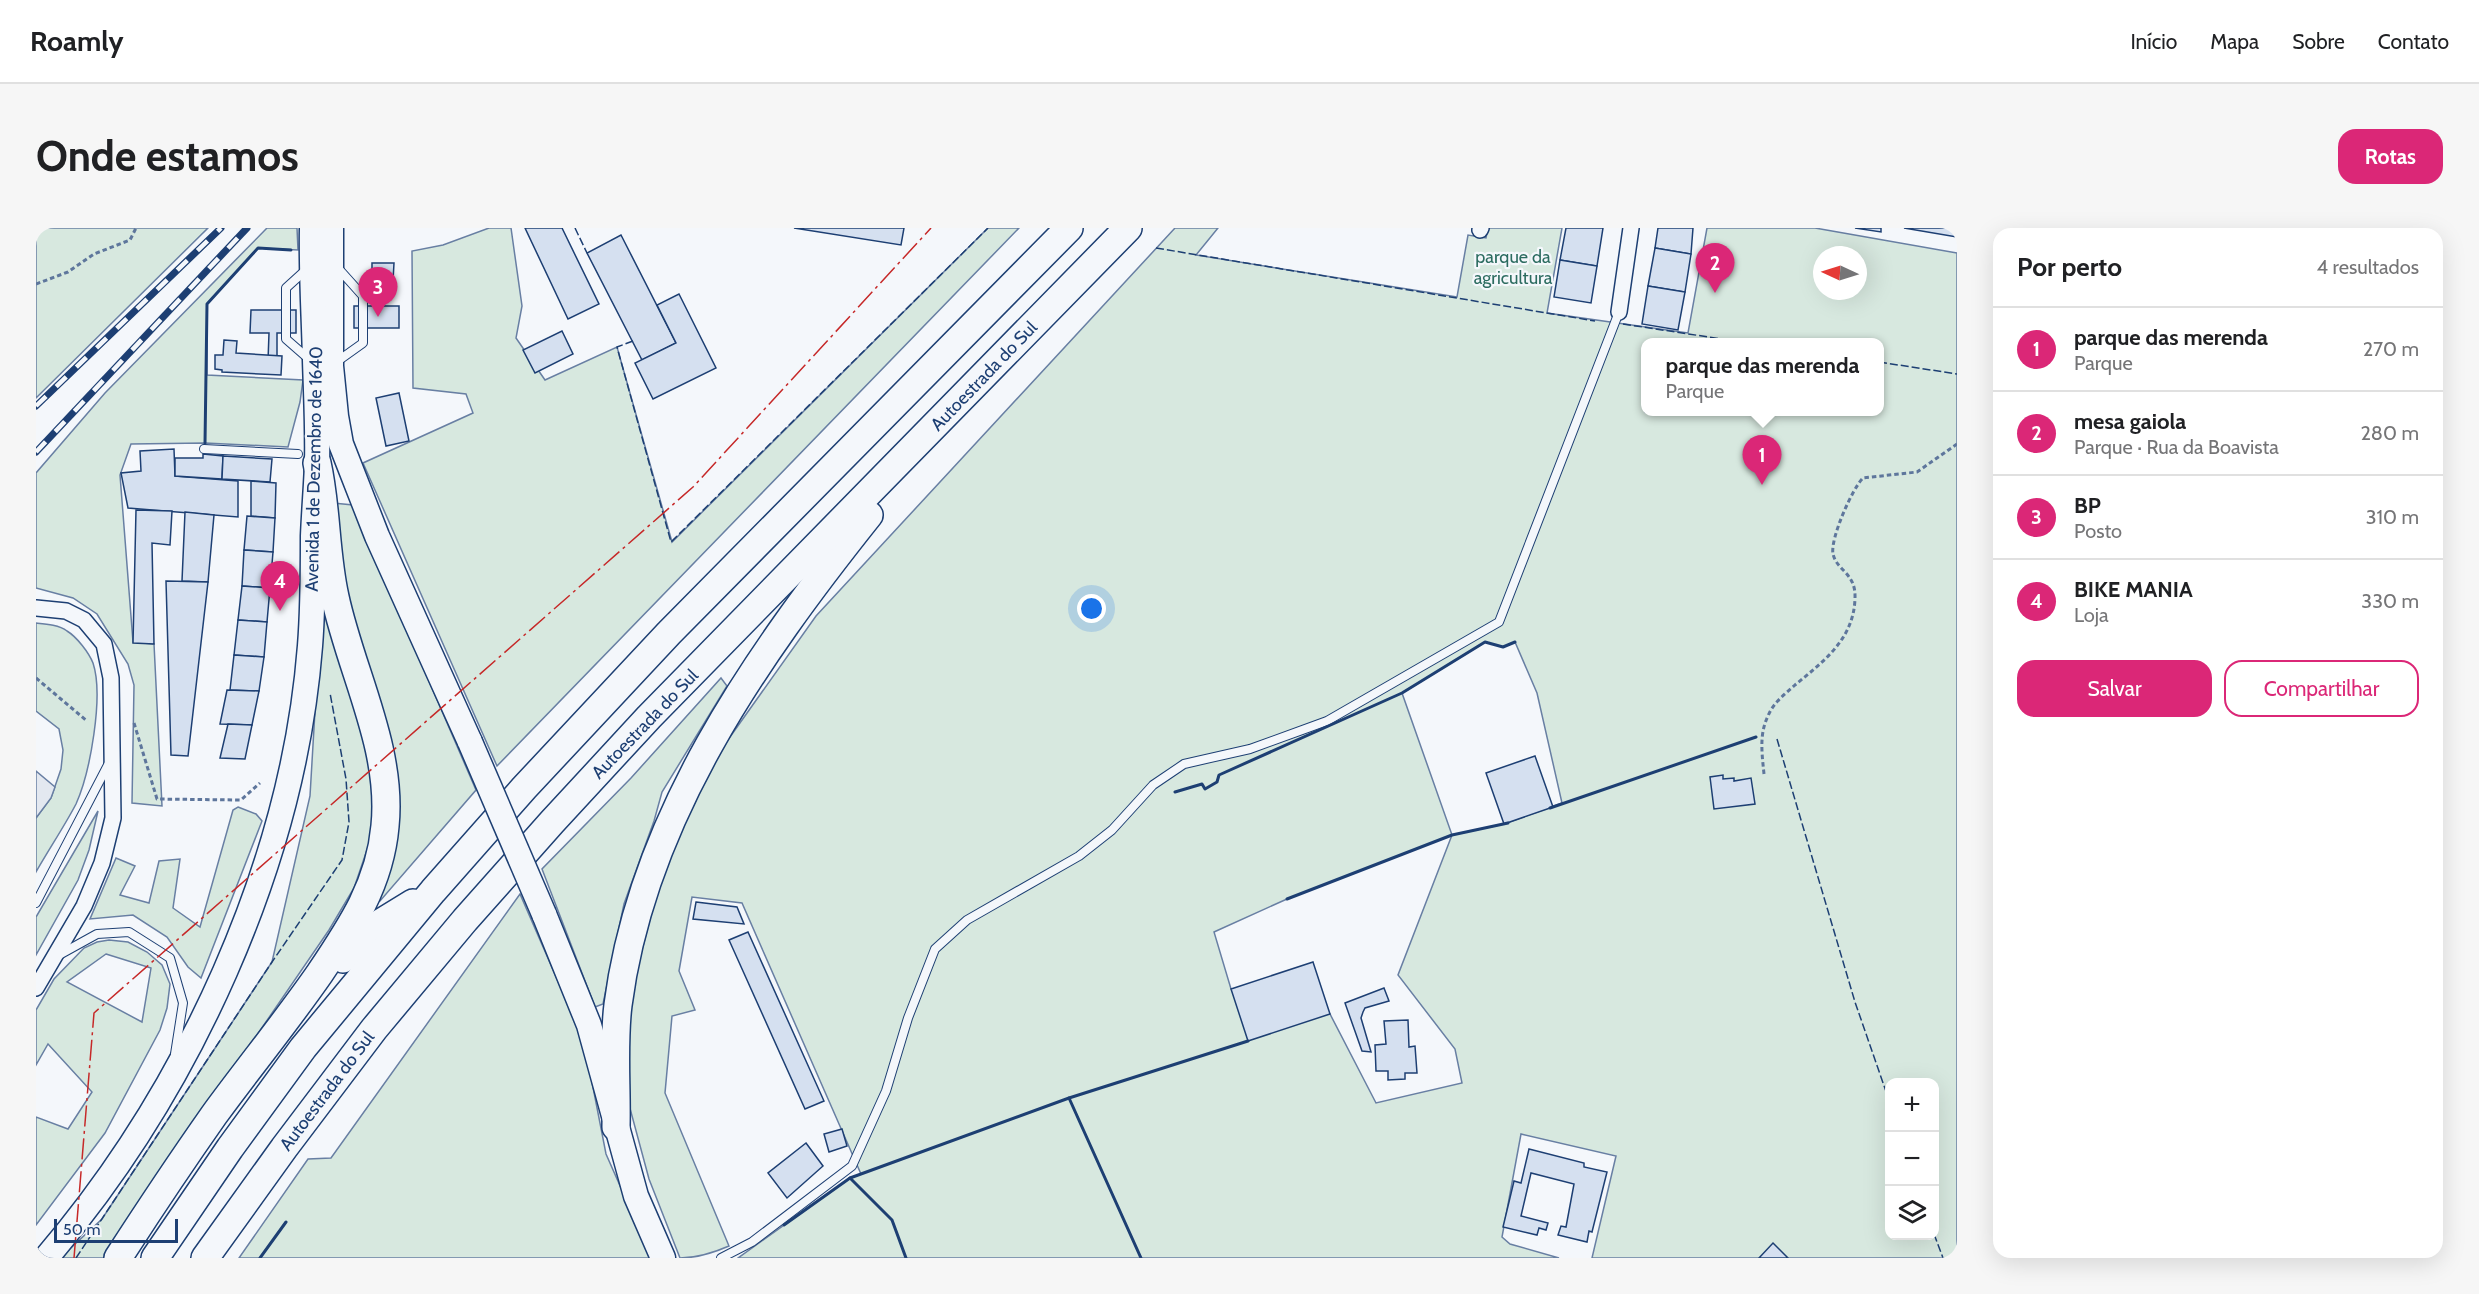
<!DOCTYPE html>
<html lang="pt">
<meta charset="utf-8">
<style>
:root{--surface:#fff;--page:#f6f6f6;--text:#202124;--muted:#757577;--line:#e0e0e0;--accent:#db2777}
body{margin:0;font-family:Cabin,sans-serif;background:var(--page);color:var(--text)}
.controls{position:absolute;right:18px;bottom:18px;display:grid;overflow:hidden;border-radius:12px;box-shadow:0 6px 24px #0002}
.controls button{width:54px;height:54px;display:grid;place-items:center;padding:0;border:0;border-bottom:2px solid var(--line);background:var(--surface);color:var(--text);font:30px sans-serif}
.compass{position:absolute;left:1777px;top:18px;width:54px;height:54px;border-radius:50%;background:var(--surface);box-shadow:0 6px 24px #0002;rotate:274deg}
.scale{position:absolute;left:18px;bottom:15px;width:124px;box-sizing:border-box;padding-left:6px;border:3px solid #1d3f73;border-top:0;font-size:16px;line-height:21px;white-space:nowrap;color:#1d3f73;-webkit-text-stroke:4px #f4f7fb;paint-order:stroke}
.you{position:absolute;left:1056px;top:381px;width:21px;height:21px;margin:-15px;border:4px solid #fff;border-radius:50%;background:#1a73e8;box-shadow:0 0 0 9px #1a73e833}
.badge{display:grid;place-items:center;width:39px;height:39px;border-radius:50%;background:var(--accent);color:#fff;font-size:20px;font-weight:700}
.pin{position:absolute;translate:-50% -50px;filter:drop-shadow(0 2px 3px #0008)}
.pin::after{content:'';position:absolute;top:32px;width:21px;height:18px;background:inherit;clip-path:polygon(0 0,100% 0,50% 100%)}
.popup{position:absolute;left:1605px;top:110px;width:243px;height:78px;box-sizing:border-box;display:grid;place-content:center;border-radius:12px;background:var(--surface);filter:drop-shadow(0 2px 4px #0005);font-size:20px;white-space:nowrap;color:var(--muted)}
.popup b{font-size:22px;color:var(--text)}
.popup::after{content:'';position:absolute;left:50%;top:100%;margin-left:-12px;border:12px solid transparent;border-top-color:var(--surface)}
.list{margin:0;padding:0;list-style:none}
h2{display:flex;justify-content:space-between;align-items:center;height:78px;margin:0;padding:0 24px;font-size:26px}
h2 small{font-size:20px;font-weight:400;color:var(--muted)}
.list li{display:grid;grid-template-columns:39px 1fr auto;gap:18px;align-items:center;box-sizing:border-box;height:84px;padding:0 24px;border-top:2px solid var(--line)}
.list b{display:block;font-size:22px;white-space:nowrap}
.list p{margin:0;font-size:20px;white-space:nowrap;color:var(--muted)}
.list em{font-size:20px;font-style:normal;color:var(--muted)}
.actions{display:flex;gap:12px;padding:18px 24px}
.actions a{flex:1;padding:14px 0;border:2px solid var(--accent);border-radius:18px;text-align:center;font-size:21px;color:var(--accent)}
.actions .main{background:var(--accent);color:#fff}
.icon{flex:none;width:33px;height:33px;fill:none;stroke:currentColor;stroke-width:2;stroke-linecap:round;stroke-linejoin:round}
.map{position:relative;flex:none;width:1921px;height:1030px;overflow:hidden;border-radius:18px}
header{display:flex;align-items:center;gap:36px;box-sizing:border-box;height:84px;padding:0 30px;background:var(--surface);border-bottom:2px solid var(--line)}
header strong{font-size:28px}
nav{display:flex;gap:33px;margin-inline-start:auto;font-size:21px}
.intro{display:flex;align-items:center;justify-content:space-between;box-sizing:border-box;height:144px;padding:0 36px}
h1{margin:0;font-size:42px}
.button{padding:15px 27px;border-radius:18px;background:var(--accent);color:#fff;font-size:21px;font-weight:700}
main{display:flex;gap:36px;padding:0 36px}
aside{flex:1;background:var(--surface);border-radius:18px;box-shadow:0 6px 24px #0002}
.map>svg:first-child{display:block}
.green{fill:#d7e8df;stroke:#687fa3;stroke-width:1.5;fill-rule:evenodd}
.parking{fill:#e3e8f0;stroke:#687fa3;stroke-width:1.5}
.building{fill:#d5e0f0;stroke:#1d3f73;stroke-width:1.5}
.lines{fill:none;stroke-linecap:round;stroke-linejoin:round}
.lane-casing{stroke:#1d3f73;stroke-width:10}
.street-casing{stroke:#1d3f73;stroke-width:18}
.primary-casing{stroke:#1d3f73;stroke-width:27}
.highway-casing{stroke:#1d3f73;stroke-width:30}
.path{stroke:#5e769c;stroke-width:3;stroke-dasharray:4.5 3;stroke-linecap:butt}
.lane{stroke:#f4f7fb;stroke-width:8}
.street{stroke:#f4f7fb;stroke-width:15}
.primary{stroke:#f4f7fb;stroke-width:24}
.highway{stroke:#f4f7fb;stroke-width:27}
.rail-casing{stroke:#1d3f73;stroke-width:7}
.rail{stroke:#f4f7fb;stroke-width:4.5;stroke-dasharray:14;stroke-linecap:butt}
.primary-bridge-casing{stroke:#1d3f73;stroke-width:27;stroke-linecap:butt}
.primary-bridge{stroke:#f4f7fb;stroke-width:24}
.fence{stroke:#1d3f73;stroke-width:1.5;stroke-dasharray:8 3;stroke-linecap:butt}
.wall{stroke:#1d3f73;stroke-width:3}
.power{stroke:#c62828;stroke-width:1.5;stroke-dasharray:21 4.5 3 4.5;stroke-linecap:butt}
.labels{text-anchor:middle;stroke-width:4.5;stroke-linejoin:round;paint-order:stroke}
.park-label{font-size:18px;fill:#2c6c60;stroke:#f4f7fb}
.street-label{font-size:18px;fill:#1d3f73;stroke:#f4f7fb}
</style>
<header>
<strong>Roamly</strong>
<nav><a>Início</a><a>Mapa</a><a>Sobre</a><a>Contato</a></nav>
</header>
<div class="intro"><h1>Onde estamos</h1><a class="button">Rotas</a></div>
<main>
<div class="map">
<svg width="1921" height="1030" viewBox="0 0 1921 1030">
<rect width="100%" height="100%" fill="#f4f7fb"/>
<g class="green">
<polygon points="0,0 172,0 0,170"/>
<polygon points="231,0 261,0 262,22 222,20 171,76 171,147 267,152 264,174 252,219 169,215 95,216 84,247 97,414 118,416 126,578 96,575 98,457 92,436 61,386 37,370 0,360 0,245 69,165"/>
<polygon points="453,0 475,0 486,78 480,110 509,152 581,119 636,314 952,0 983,0 461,538 327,235 437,185 430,166 377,160 376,23 407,17"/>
<path d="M1139 0H1182L1160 27 1421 69 1432 7 1450 10 1452 0H1526L1511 85 1652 105 1671 0H1779L1921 25V1030H1556L1580 928 1485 906 1466 1009 1474 1016 1523 1030H702L814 950 825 946 706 675 656 669 643 743 659 782 636 788 629 865 693 1018C677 1025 662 1030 644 1030L613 951 592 873 594 768 628 637 684 523 780 388ZM1786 27H1822V63H1786ZM1609 115H1843V184H1609ZM1449 414 1467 419 1479 414 1501 465 1526 575 1468 596 1416 607 1366 465ZM1416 607 1362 747 1419 821 1426 855 1340 875 1294 786 1195 761 1178 704 1251 671ZM1854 854H1898V1008H1854Z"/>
<polygon points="297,275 317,277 440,562 344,673 342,669 358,615 302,359"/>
<polygon points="282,359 328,507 340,576 333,616 318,660 293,702 68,1030 24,1030 66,991 236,734 274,568 283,415"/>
<path d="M0 395C10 396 23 397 31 403 41 409 53 425 57 435 68 468 54 545 40 576 28 599 13 621 0 644V590L15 570 25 541 27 522 23 501 0 483Z"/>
<polygon points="685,450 691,458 626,564 618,593 588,676 567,776 559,779 506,641 595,550"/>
<polygon points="202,579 220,586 226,593 165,750 152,739 131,709 97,687 54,691 80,630 99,638 84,667 113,675 123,633 144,631 137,680 164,699 197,582"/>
<polygon points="62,583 53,622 42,652 0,727 0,689"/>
<polygon points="484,666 548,813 570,926 616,1030 203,1030 272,931 295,930"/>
<path d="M73 712 92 714 111 724 126 737 134 756 131 780 124 802 69 905 0 997V889L32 901 56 864 12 816 0 837V782L18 751 48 720 61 714ZM70 726 115 740 106 794 31 754Z"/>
</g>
<polygon class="parking" points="0,543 19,559 15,570 0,590"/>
<g class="building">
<polygon points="489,0 526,0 563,76 532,91"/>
<polygon points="758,0 868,0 865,17"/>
<polygon points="1530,0 1567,0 1561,38 1524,32"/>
<polygon points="1622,0 1657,0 1655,26 1619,20"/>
<polygon points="1819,0 1845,0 1845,4"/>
<polygon points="1868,0 1921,0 1921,9"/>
<polygon points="585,7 640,115 606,132 551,25"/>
<polygon points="1619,20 1655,26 1649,64 1612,58"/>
<polygon points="1524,32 1561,38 1555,75 1518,69"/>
<polygon points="336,35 358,35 357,53 336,52"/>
<polygon points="336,49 345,49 345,78 363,78 363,100 318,100 318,78 336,78"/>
<polygon points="1612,58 1649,64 1642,102 1606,96"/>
<polygon points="643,66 680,140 617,171 599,135 640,115 621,77"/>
<polygon points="215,82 260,82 260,105 241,105 241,133 232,133 233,105 214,105"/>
<polygon points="526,103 537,126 499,145 487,122"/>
<polygon points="188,112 201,113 200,125 246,128 245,147 186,144 186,142 179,141 179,127 187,127"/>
<polygon points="363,165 373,213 350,218 340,170"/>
<polygon points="138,221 139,248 202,253 202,289 92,280 85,245 105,243 104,223"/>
<polygon points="167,226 187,228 186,251 139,248 139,230 167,230"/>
<polygon points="187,228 236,231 234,254 186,251"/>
<polygon points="215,253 240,255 239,290 215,288"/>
<polygon points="100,282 136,283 134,317 116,315 118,416 97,415"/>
<polygon points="149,284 178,287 172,354 146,353"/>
<polygon points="211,288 239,290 237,324 208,322"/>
<polygon points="208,322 237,324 234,360 206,358"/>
<polygon points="130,353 172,354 152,528 135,527"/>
<polygon points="206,358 234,360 231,394 202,392"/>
<polygon points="202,392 231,394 228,429 198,427"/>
<polygon points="198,427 228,429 223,463 194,462"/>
<polygon points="191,462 223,463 216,497 184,496"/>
<polygon points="192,496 216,497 209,531 184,530"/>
<polygon points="1499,528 1517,579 1468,596 1450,545"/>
<polygon points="1687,547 1687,551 1698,550 1698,553 1715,550 1719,576 1678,581 1674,549"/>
<polygon points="660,674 701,679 708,696 657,691"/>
<polygon points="712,704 788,873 769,881 693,712"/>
<polygon points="1277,734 1294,786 1212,813 1195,761"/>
<polygon points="1348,760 1353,773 1329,780 1327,784 1325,790 1335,824 1326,823 1309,775"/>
<polygon points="1372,792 1373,819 1379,818 1381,845 1369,845 1369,851 1352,852 1352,843 1340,843 1339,817 1350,816 1348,793"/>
<polygon points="806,901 811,918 793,924 788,906"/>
<polygon points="770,915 787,938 751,970 732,945"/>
<polygon points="1493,921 1548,935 1548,939 1571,944 1556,1004 1553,1003 1551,1014 1522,1007 1525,998 1530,999 1538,956 1495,945 1485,988 1512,995 1510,1002 1503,1000 1501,1007 1467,999 1478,953 1485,955"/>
<polygon points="1737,1015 1752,1030 1723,1030"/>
</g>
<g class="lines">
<g class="lane-casing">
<g id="lane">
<polyline points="272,40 250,60 250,111 274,132"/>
<polyline points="299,135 327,115 327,68 301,39"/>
<polyline points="168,221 262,226"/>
<polyline points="0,675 73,535"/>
<polyline points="23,727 61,706 93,704 134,730 147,775 139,826"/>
<polyline points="685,1030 716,1014 816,938 850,863 872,790 899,721 931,692 1043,628 1076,602 1117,557 1148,536 1214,521 1291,493 1463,394 1583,84"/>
</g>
</g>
<g class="street-casing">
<g id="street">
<polyline points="1444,2 1445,0"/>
<polyline points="1583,84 1595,0"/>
<polyline points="0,380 30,383 48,392 68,416 75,450 77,590 66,635 48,678 0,760"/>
</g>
</g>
<g class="primary-casing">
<g id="primary">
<polyline points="295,0 295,138 300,188 305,216 341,308 434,514"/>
<polyline points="508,686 553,797 600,968 627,1030"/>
<path d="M10 1030C152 864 257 637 274 418 277 381 277 345 277 308 278 284 280 260 281 237 282 202 280 167 279 132 278 88 275 44 276 0"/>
</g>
</g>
<g class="highway-casing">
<g id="highway">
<polyline points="307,731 346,694 377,675"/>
<path d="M580 899C581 860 577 816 582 777 606 591 719 430 833 287"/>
<path d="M82 1030C113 982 145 934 178 887 213 839 250 794 284 745 315 699 344 656 349 598 357 520 315 444 299 369 289 325 291 279 281 235"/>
<polyline points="119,1030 194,920 267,820 397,663 488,560 633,405 1033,0"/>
<polyline points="169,1030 248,920 338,801 429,692 516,594 613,489 1092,0"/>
</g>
</g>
<g class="path">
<polyline points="0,56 32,44 58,26 94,12 100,0"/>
<polyline points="0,450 51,493"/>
<polyline points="98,495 121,571 205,572 224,555"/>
<path d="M1728 546C1726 526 1723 506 1732 488 1737 475 1749 466 1759 457 1788 433 1818 411 1819 370 1820 345 1801 343 1797 326 1794 311 1816 261 1827 250L1881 244 1921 216"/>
</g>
<use href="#lane" class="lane"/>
<use href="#street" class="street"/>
<use href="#primary" class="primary"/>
<use href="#highway" class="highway"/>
<g class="rail-casing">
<g id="rail">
<polyline points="0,178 185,0"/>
<polyline points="0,224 211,0"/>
</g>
</g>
<use href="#rail" class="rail"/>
<g class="primary-bridge-casing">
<polyline id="primary-bridge" points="434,514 508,686"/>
</g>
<use href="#primary-bridge" class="primary-bridge"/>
<g class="fence">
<polyline points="539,0 551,25"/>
<polyline points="1120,20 1559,93"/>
<polyline points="1587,96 1712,115"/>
<polyline points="597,113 581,119 635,314 952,0"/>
<polyline points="1843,134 1921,146"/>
<polyline points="1741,511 1819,774 1854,875"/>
<polyline points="1898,1006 1907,1030"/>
<polyline points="40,1030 236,734 306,632 313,594 310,551 294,465"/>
</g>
<g class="wall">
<polyline points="169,215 171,76 222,20 255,22"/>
<polyline points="1139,564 1166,556 1169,561 1181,554 1183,547 1366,465 1449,414 1467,419 1479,414"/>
<polyline points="1514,580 1720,509"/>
<polyline points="1251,671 1416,607 1472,595"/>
<polyline points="814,950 856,992 870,1030"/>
<polyline points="748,997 814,950 1033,870"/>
<polyline points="224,1030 250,994"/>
<polyline points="1105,1030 1033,870 1212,813"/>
</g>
<polyline class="power" points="38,1030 58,785 657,259 895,0"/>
</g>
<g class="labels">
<g class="park-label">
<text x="1477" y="35">parque da<tspan x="1477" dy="21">agricultura</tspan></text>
</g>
<g class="street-label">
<text transform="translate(948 148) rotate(-46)" y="6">Autoestrada do Sul</text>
<text transform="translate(278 241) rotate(-89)" y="6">Avenida 1 de Dezembro de 1640</text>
<text transform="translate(609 496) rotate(-46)" y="6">Autoestrada do Sul</text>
<text transform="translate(291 863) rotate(-53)" y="6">Autoestrada do Sul</text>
</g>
</g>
</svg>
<div class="controls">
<button>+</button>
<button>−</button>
<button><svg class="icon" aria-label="layers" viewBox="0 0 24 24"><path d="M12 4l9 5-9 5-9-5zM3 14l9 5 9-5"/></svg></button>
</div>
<svg class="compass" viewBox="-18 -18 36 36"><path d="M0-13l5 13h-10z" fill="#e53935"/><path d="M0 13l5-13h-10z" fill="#757577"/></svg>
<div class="scale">50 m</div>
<div class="you"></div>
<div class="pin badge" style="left:1726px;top:257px">1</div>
<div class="popup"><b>parque das merenda</b>Parque</div>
<div class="pin badge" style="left:1679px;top:65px">2</div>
<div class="pin badge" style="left:342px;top:89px">3</div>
<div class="pin badge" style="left:244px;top:383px">4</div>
</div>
<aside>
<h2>Por perto<small>4 resultados</small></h2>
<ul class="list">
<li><span class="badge">1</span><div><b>parque das merenda</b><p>Parque</p></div><em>270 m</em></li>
<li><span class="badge">2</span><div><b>mesa gaiola</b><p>Parque · Rua da Boavista</p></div><em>280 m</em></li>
<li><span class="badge">3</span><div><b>BP</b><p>Posto</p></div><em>310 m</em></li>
<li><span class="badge">4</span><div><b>BIKE MANIA</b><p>Loja</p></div><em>330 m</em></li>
</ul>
<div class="actions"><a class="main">Salvar</a><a>Compartilhar</a></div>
</aside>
</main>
